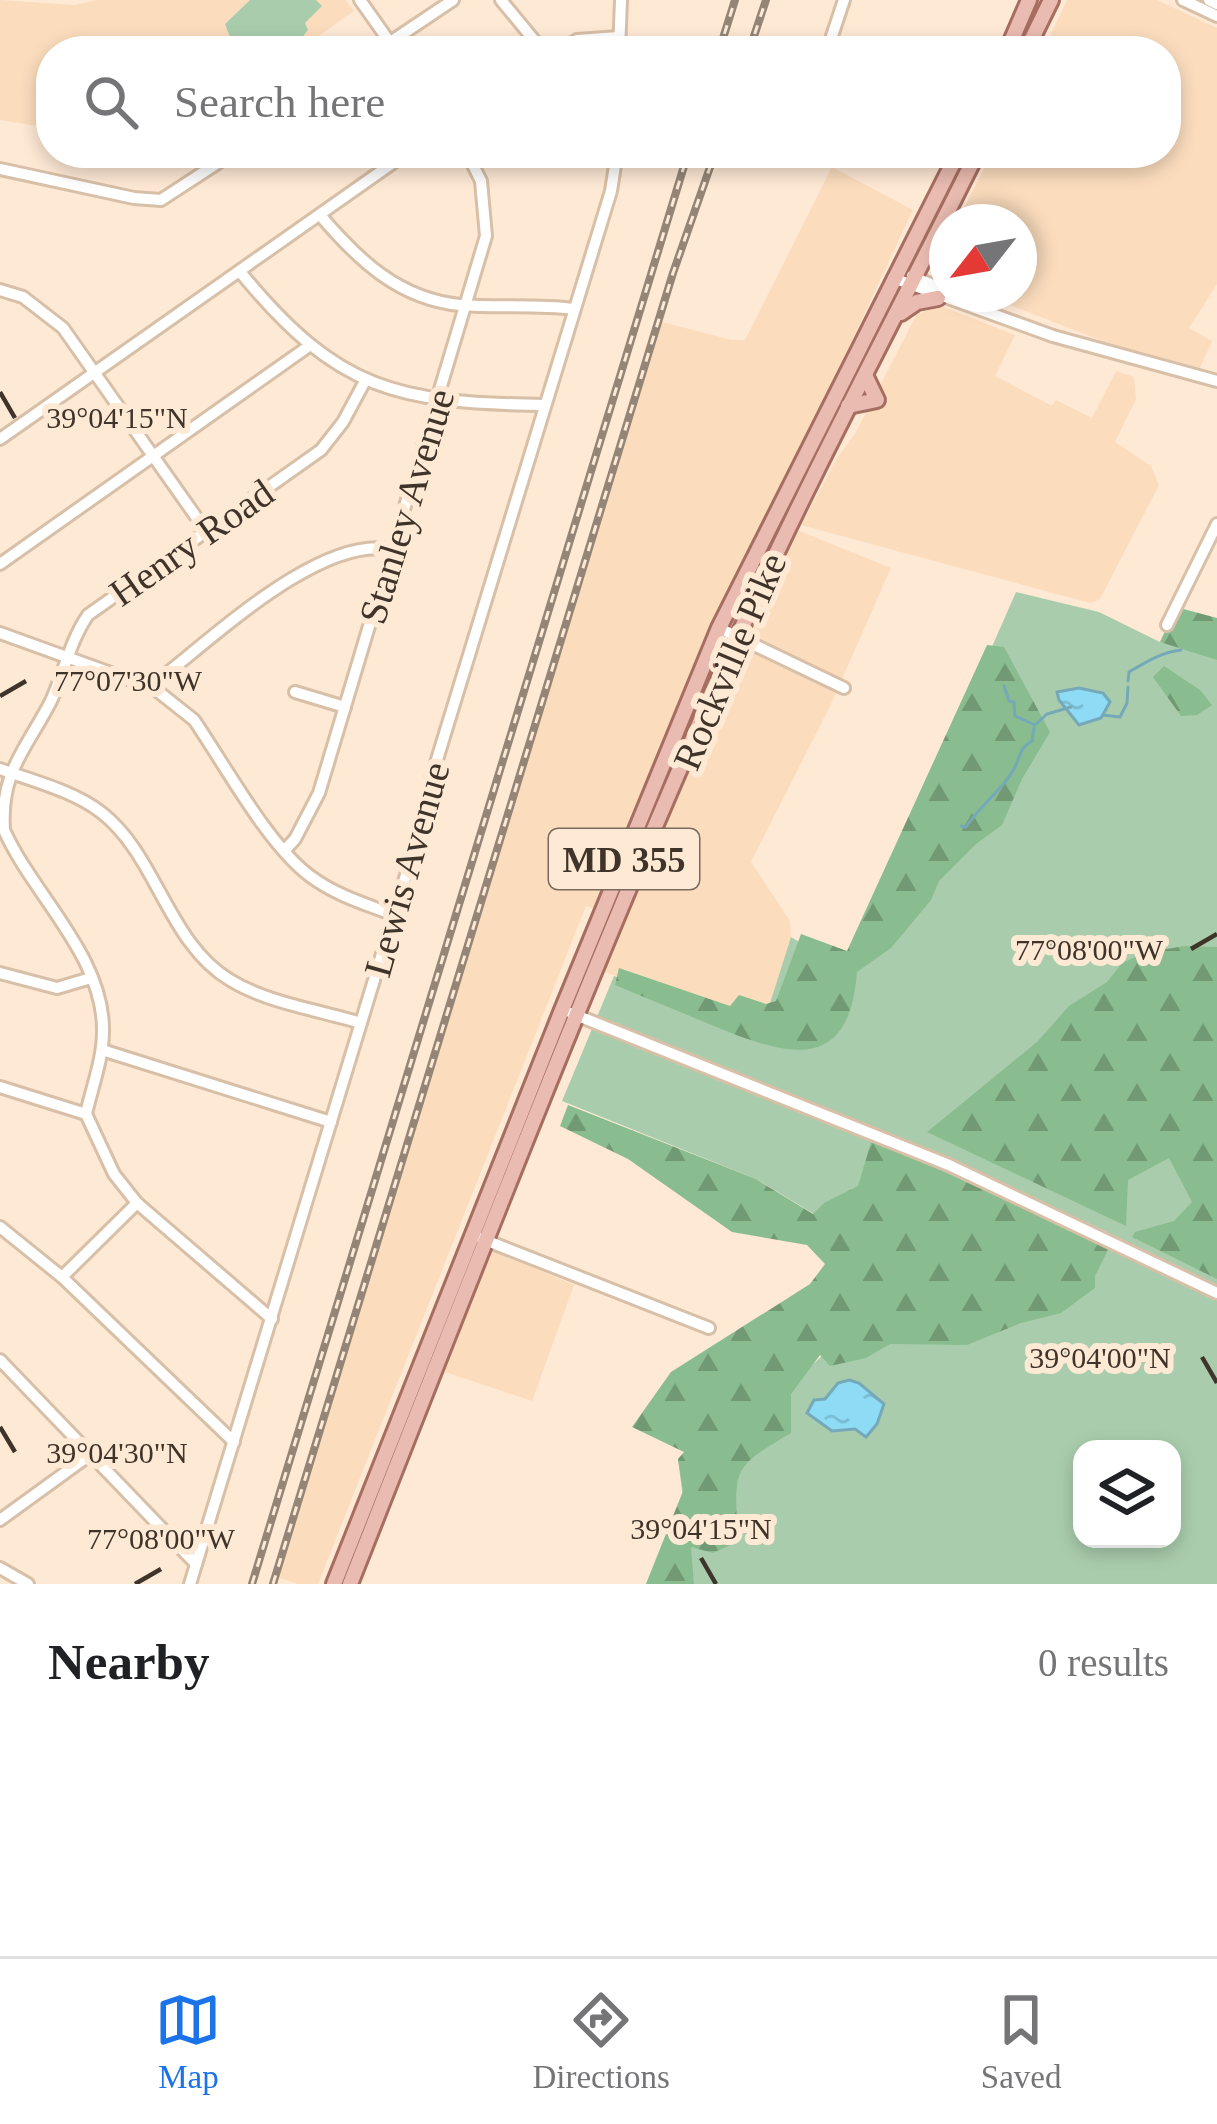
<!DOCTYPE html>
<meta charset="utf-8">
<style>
:root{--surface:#fff;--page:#f2f2f2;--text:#202124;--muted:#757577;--line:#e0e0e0;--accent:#1a73e8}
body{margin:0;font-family:Georgia,serif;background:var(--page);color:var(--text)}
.controls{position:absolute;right:36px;bottom:36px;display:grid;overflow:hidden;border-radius:24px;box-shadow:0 6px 18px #0003}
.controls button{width:108px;height:108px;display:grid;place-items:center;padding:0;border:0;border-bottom:3px solid var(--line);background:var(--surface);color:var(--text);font:60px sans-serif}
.compass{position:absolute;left:929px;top:204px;width:108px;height:108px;border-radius:50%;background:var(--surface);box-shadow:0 6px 18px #0003;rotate:239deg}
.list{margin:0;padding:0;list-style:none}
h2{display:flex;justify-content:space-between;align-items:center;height:156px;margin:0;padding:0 48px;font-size:51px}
h2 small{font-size:39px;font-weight:400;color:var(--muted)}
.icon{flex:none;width:66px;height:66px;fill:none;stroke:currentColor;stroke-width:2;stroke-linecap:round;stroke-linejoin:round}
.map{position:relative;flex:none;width:1217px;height:1584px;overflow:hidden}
.search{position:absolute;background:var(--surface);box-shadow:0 6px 18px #0003;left:36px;right:36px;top:36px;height:132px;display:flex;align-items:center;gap:30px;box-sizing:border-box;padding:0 42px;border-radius:48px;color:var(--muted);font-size:45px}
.sheet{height:372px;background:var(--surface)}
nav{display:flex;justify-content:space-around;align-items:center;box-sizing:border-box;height:168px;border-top:3px solid var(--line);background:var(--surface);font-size:33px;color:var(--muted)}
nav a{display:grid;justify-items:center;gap:6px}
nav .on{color:var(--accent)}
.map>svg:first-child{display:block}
.built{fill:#fbdcbd}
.green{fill:#a9cdac;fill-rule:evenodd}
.forest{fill:url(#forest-firs)}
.water{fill:url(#water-ripples);stroke:#75a9b8;stroke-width:3}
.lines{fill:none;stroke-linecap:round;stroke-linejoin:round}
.stream{stroke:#75a9b8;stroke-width:3}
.minor-casing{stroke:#d8bfa7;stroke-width:16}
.major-casing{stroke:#a56e60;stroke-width:20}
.minor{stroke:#fff;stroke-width:10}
.major{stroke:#eabbb1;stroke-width:14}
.rail-casing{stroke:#948577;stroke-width:8}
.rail{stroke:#fee9d5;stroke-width:3;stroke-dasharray:9;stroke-linecap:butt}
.ticks{fill:none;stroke:#3e342a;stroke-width:4.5}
.labels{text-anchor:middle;stroke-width:12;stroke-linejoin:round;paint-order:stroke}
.shield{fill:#fee9d5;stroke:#786a5d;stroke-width:3}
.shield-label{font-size:36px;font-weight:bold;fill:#3e342a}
.street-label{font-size:39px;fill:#3e342a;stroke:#fee9d5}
.ticks-label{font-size:30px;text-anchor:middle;fill:#3e342a;stroke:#fee9d5;stroke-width:12;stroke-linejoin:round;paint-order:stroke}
</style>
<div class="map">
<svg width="1217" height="1584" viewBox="0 0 1217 1584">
<defs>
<pattern id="forest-firs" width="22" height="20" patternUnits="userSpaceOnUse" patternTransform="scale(3)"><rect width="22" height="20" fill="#89bc8e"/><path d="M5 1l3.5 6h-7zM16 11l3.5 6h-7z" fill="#719a74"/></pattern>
<pattern id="water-ripples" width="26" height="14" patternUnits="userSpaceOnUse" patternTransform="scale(3)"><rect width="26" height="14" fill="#8ddbf5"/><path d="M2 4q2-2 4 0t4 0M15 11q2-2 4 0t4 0" fill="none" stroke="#7bbdd2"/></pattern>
</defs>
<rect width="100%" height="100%" fill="#fee9d5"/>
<g class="built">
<polygon points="0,0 75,5 97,0 345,0 354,11 297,51 51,51 51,128 0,120"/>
<polygon points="1067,0 1157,0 1217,28 1217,284 1189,328 1212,341 1200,368 1105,342 982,294 1019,294 1019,222 957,222 992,153 1166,153 1166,51 1043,51"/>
<polygon points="832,167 913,210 677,714 595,909 586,906 318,1584 298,1584 277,1577 662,322 732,340 745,340"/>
<polygon points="941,306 1015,335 995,376 1052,406 1056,400 1092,418 1116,371 1134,377 1136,399 1115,442 1151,466 1159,485 1100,599 1091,603 1075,599 801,525 837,458 855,434 917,314"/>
<polygon points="792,528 891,568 830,706 751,862 790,921 791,937 766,1019 733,1013 601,971 694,745"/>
<polygon points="490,1249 574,1285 532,1401 445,1372"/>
</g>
<g class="green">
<polygon points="250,0 316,0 322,6 305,23 308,30 291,51 231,51 224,44 230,37 225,24"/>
<path d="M1016 592 1099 612 1160 642 1217 655V1584H694L678 1459 808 1369 843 1336 814 1214 756 1179 562 1101 614 976 733 1013 765 1019 791 937 842 968 897 863ZM1082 1449H1172V1539H1082Z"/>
</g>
<g class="forest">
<polygon points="1176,607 1217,618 1217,660 1160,642"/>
<path d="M987 645 1004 647 1050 732 1022 779 1002 825 976 844 939 881 931 900 891 948 857 972C849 1080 780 1053 709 1024 678 1011 646 998 615 985L619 968 730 1006 739 995 766 1004 776 1001 801 934 847 951Z"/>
<polygon points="1164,666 1200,690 1212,705 1197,715 1181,716 1153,677"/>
<polygon points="1184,946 1217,947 1217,1279 1132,1237 1135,1232 1174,1221 1192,1202 1169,1158 1128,1180 1126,1226 927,1132 1037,1042 1069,1006 1107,982 1122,963 1144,953"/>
<path d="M568 1105 756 1179 813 1214 824 1203 858 1186 872 1139 1094 1240 1108 1250 1095 1276V1288L1061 1313 1021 1323 967 1345 890 1344 866 1358 830 1366 820 1355 791 1394V1433C726 1471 737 1470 737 1542L713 1553 691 1547 694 1584H646L683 1491 678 1459 684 1452 632 1427 671 1372 810 1284 825 1264 807 1245 732 1232 628 1159 560 1126Z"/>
</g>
<g class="water">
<polygon points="1079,688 1103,693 1110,702 1101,718 1079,725 1059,700 1057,692"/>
<polygon points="849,1380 859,1383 884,1404 877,1424 866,1437 855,1429 832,1431 807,1413 814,1400 825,1399 838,1383"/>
</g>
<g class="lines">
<g class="stream">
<path d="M1128 681 1129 672C1146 662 1162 652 1181 650"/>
<polyline points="1004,686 1009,701 1014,702 1015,716 1035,725 1047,714 1071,707"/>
<polyline points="1103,715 1120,717 1127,703 1128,687"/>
<path d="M961 826 966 827C980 805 1005 788 1016 765 1021 753 1020 748 1032 741L1034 728"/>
</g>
<g class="minor-casing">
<g id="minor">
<polyline points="360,0 396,51"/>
<polyline points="501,0 543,51"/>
<polyline points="1183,0 1217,16"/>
<polyline points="1209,0 1217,4"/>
<polyline points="832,36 844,0"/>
<polyline points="377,51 453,0"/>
<polyline points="559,51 577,40 619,37"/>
<polyline points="619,51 621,0"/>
<polyline points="0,169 134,198 161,200 233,153"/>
<path d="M320 215C358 260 399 299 460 305 498 308 536 304 574 309"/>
<path d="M241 273C338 391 397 403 545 405"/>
<polyline points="912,276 947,291"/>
<polyline points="893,278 1053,336 1217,381"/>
<polyline points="0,290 23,297 63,328 206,531"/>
<polyline points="0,439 407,153"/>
<polyline points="0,564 309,346"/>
<polyline points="1167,625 1217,524"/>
<polyline points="719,628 844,688"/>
<path d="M0 633 155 689 194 720C225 765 268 845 310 876 335 895 365 904 394 915"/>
<path d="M155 689 161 678C214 637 323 533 393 550"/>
<polyline points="295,692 345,707"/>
<path d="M0 769C33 781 74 791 102 813 157 856 168 943 230 980 267 1003 319 1010 361 1023"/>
<polyline points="284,851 295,839 319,793 486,236 481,181 467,153"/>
<polyline points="0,973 57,988 91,978"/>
<polyline points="571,1013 949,1165 1217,1293"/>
<polyline points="102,1050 331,1122"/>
<polyline points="0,1087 86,1114 114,1174 137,1203 272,1319"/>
<path d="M86 1114C92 1087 103 1059 103 1031 104 956 33 895 4 830 0 771 27 748 51 701 64 673 70 641 88 615L321 450 343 422 365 381"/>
<polyline points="0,1227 62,1277 234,1442"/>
<polyline points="480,1238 709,1328"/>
<polyline points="62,1277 137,1203"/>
<polyline points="0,1360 196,1564"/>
<polyline points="0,1520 91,1454"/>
<polyline points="0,1568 28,1584"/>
<polyline points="190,1584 406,875 428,789 611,191 617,153"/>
</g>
</g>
<g class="major-casing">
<g id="major">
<polyline points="1007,51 1029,0"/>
<polyline points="1026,51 1051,0"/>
<polyline points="901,313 917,302 938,298"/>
<polyline points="848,406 877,400 865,375"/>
<polyline points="334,1584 562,1010 719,628 958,153"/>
<path d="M350 1584C476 1266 599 946 739 634 812 471 898 313 977 153"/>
</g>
</g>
<use href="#minor" class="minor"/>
<use href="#major" class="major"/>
<g class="rail-casing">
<g id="rail">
<polyline points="719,51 735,0"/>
<polyline points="749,51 766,0"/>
<polyline points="252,1584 688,153"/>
<polyline points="273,1584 673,273 715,153"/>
</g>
</g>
<use href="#rail" class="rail"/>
</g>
<path class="ticks" d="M0 392 15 418M0 696 26 681M1191 949 1217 934M1202 1357 1217 1383M0 1427 15 1452M701 1558 716 1584M135 1584 161 1569"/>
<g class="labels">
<rect class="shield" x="549" y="829" width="150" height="60" rx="9"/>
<g class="shield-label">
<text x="624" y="872">MD 355</text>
</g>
<g class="street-label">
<text transform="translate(406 506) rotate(-73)" y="14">Stanley Avenue</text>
<text transform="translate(191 542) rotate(-35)" y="14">Henry Road</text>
<text transform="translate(729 661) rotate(-67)" y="14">Rockville Pike</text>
<text transform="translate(406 869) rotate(-74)" y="14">Lewis Avenue</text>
</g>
</g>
<g class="ticks-label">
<text x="117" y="428">39°04'15"N</text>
<text x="128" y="691">77°07'30"W</text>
<text x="1089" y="960">77°08'00"W</text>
<text x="1100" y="1368">39°04'00"N</text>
<text x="117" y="1463">39°04'30"N</text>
<text x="701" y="1539">39°04'15"N</text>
<text x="161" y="1549">77°08'00"W</text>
</g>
</svg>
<div class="controls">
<button><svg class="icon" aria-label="layers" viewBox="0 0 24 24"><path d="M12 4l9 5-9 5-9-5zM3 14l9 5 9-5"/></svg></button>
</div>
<svg class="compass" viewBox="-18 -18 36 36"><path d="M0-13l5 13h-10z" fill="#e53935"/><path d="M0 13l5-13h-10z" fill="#757577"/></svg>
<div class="search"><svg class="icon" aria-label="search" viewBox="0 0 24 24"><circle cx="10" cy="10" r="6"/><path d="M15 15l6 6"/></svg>Search here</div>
</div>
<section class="sheet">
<h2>Nearby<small>0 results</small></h2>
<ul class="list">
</ul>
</section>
<nav>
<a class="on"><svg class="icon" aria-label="map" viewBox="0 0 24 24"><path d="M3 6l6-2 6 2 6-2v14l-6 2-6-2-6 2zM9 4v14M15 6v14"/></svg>Map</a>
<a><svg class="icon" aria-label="directions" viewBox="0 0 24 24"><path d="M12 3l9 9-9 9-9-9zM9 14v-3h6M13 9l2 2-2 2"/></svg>Directions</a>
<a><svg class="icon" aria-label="saved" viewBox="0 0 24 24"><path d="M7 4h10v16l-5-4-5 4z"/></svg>Saved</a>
</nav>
